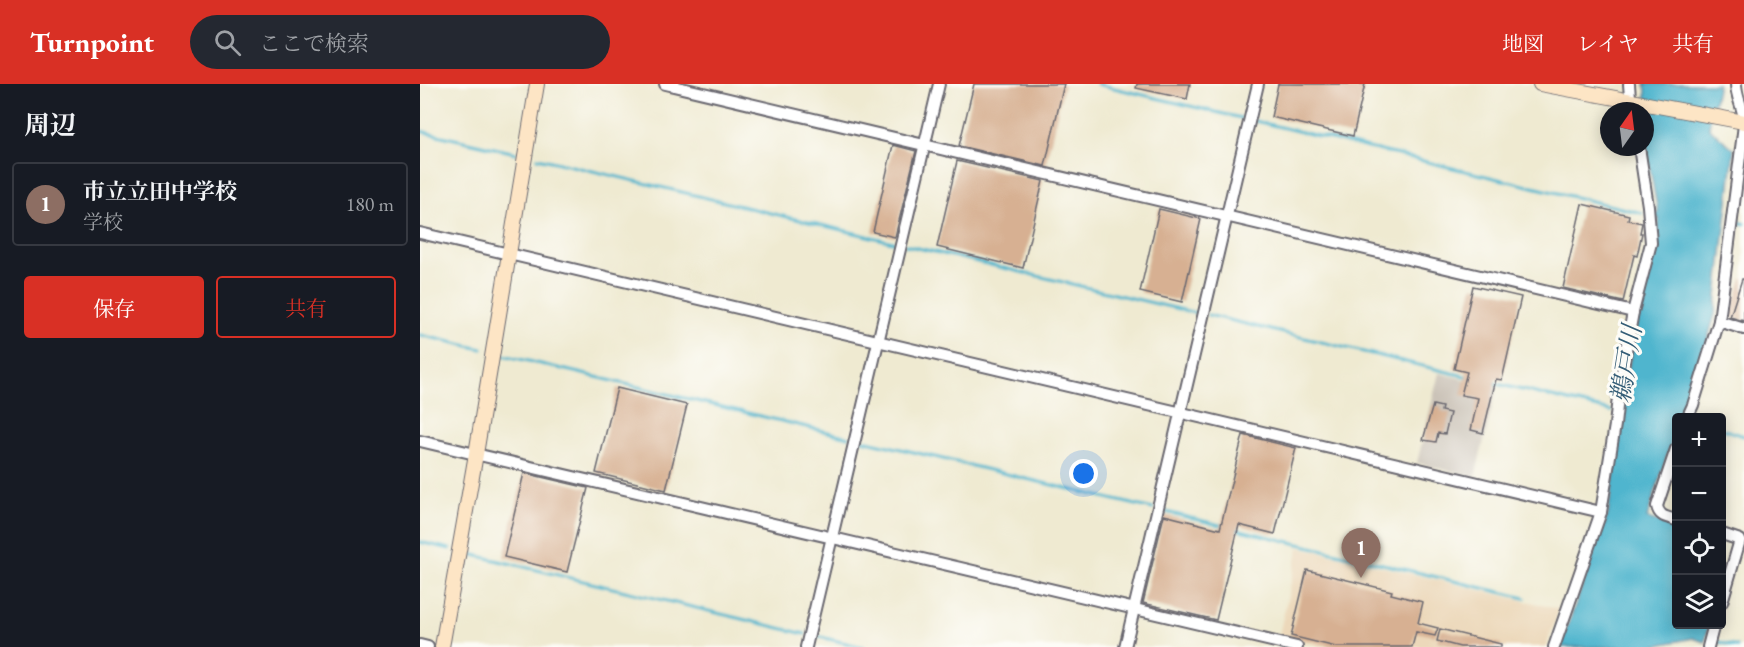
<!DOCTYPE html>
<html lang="ja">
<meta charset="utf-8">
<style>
:root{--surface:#171b24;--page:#242831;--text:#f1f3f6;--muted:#9ea1a6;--line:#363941;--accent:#d93025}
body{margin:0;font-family:"EB Garamond","Noto Serif JP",serif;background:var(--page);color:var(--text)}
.controls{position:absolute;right:18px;bottom:18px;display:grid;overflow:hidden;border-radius:6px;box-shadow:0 3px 15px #0003}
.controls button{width:54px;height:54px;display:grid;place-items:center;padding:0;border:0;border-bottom:2px solid var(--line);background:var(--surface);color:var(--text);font:30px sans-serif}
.compass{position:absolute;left:1180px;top:18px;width:54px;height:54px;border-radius:50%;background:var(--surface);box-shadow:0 3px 15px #0003;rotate:14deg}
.you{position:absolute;left:664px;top:390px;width:21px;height:21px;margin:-15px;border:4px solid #fff;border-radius:50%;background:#1a73e8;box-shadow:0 0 0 9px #1a73e833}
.badge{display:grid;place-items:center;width:39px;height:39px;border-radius:50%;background:var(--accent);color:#fff;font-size:20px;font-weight:700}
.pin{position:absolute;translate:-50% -50px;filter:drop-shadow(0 2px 3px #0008)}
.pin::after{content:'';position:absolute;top:32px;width:21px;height:18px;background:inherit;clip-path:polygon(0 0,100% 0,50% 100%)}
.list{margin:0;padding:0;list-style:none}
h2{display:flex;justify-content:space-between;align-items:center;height:78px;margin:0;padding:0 24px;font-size:26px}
h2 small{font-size:20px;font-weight:400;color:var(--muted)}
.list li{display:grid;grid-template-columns:39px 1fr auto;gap:18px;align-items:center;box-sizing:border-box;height:84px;margin:0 12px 12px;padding:0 12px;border:2px solid var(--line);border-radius:6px}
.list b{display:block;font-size:22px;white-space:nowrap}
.list p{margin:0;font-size:20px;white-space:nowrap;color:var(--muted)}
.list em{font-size:20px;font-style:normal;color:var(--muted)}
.actions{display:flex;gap:12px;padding:18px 24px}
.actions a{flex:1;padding:14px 0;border:2px solid var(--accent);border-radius:6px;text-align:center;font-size:21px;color:var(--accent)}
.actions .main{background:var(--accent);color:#fff}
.icon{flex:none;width:33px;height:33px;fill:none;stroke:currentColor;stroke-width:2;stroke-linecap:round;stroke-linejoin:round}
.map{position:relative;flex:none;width:1324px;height:563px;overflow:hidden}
header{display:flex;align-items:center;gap:36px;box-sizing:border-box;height:84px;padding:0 30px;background:var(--accent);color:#fff}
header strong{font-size:28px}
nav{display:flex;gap:33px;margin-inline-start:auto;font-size:21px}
.search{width:420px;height:54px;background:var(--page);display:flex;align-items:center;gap:15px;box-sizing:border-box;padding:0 21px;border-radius:33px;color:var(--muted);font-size:22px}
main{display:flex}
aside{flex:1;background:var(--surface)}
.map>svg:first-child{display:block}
.built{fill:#ecd8ba}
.industrial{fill:#cbc3b8}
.water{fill:#4fb5ce;stroke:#386c84;stroke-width:1.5}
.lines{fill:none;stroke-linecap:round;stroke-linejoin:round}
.stream{stroke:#4fb5ce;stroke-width:3}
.building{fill:#d7b092}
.street-casing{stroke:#6a6870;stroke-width:14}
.secondary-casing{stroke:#6a6870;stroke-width:16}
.street{stroke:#fff;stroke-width:10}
.secondary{stroke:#fde5c5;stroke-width:14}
.labels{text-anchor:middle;stroke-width:6;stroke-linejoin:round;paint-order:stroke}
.water-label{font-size:26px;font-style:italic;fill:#345d76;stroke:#fdfcf7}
</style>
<header>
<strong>Turnpoint</strong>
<div class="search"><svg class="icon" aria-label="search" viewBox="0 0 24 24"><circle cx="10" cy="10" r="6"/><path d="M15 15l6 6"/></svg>ここで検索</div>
<nav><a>地図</a><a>レイヤ</a><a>共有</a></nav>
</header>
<main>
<aside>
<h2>周辺<small></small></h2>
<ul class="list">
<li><span class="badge" style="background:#8d6e63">1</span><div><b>市立立田中学校</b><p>学校</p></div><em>180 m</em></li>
</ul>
<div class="actions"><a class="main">保存</a><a>共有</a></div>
</aside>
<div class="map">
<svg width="1324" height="563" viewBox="0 0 1324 563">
<rect width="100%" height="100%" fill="#fdfcf7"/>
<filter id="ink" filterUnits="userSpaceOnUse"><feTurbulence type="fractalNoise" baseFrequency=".0167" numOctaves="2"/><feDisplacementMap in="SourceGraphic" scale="12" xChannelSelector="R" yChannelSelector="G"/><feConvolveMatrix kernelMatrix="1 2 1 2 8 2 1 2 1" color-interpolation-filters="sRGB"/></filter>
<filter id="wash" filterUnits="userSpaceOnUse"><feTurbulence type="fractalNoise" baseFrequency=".008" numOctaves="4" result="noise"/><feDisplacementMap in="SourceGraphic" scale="24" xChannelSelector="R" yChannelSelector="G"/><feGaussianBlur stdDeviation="1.35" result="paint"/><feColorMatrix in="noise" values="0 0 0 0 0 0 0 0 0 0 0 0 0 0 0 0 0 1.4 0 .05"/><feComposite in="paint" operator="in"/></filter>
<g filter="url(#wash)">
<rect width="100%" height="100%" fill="#efead1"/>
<polygon class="built" points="879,463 1139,525 1126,563 897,563 897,561 859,551"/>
<polygon class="industrial" points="1019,289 1077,303 1055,393 997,379"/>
<path class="water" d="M1225 0H1298L1294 18 1292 20 1289 44 1314 65 1295 230 1269 320 1263 324 1260 333 1256 334V344L1227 434 1256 443V540L1289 541 1285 558 1273 554 1229 563H1140L1188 430 1202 334 1201 322 1216 241 1237 160 1239 134H1234L1233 131 1238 128C1233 101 1227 74 1225 47 1224 31 1228 16 1225 0Z"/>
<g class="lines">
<g class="stream">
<polyline points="677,0 825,35"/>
<polyline points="835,37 1222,129"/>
<polyline points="0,47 96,69"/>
<polyline points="118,74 477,159"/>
<polyline points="1316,137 1324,140"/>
<polyline points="485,161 780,230"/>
<polyline points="788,231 1049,293"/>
<polyline points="0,251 62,265"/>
<polyline points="83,271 429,353"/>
<polyline points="1073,299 1191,327"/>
<polyline points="1302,345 1324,352"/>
<polyline points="439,355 733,425"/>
<polyline points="742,427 804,442"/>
<polyline points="816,445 1105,514"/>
<polyline points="0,458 30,465"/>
<polyline points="50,470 385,550"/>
<polyline points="392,551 443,563"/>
<polyline points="1296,557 1317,563"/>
</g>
</g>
<g id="blocks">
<g class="building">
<polygon points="554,0 644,0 625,82 539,62"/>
<polygon points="717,0 770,0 767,15 716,4"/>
<polygon points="858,0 945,0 933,52 851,33"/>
<polygon points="473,61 496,67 475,153 453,148"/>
<polygon points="537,77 623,97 603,184 517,163"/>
<polygon points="1162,120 1209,131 1208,136 1222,139 1220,149 1222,149 1217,172 1214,171 1203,218 1143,204"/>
<polygon points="739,125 781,135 762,218 720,208"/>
<polygon points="1322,195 1324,195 1324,237 1310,233"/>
<polygon points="1053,202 1101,213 1082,296 1076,295 1063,349 1051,346 1058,314 1041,311 1047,288 1034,285"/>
<polygon points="197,304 267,321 246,406 176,389"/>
<polygon points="1013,321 1022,323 1021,327 1030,329 1025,350 1018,349 1016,358 1003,356"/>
<polygon points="823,351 876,364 855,450 819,441 796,536 723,519 744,431 800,445"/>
<polygon points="104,389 168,404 147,488 84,473"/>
<polygon points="887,486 972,507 971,510 1003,518 998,539 1018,544 1015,552 996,548 992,563 916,563 871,552"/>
<polygon points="1020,545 1081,560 1081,563 1040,563 1017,557"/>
</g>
</g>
</g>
<g filter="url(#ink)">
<use href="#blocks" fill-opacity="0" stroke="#6a6870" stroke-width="1.5"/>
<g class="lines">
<g class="street-casing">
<g id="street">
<polyline points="245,0 1213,228"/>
<polyline points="1209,0 1211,27"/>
<path d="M1316 0C1316 13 1323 23 1324 36"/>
<polyline points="0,149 1181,428"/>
<polyline points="1299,237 1324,245"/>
<polyline points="1267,334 1273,321 1299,237 1324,41"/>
<polyline points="0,357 877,563"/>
<path d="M1256 365 1237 422C1239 433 1247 433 1256 436"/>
<polyline points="1302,450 1320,456 1302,518"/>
<polyline points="0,561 8,563"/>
<polyline points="386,563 519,0"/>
<polyline points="705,563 838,0"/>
<polyline points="1134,563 1181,428 1195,341 1199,304 1213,228 1231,159 1228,122 1219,63"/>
<polyline points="1288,563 1294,540"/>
</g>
</g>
<g class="secondary-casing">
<g id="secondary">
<polyline points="1120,0 1324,38"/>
<polyline points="22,563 56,370 117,0"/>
</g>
</g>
<use href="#street" class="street"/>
<use href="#secondary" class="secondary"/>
</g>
</g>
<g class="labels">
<g class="water-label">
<text transform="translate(1206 280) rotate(-81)" y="9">鵜戸川</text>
</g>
</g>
</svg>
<div class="controls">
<button>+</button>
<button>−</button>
<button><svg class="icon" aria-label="locate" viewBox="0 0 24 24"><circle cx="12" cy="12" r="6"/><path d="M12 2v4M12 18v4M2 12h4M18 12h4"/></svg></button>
<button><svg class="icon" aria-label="layers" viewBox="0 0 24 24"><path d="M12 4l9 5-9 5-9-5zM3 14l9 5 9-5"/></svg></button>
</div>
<svg class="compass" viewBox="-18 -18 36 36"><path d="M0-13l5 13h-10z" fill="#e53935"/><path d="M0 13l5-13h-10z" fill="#9ea1a6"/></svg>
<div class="you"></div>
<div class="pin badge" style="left:941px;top:494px;background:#8d6e63">1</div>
</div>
</main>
